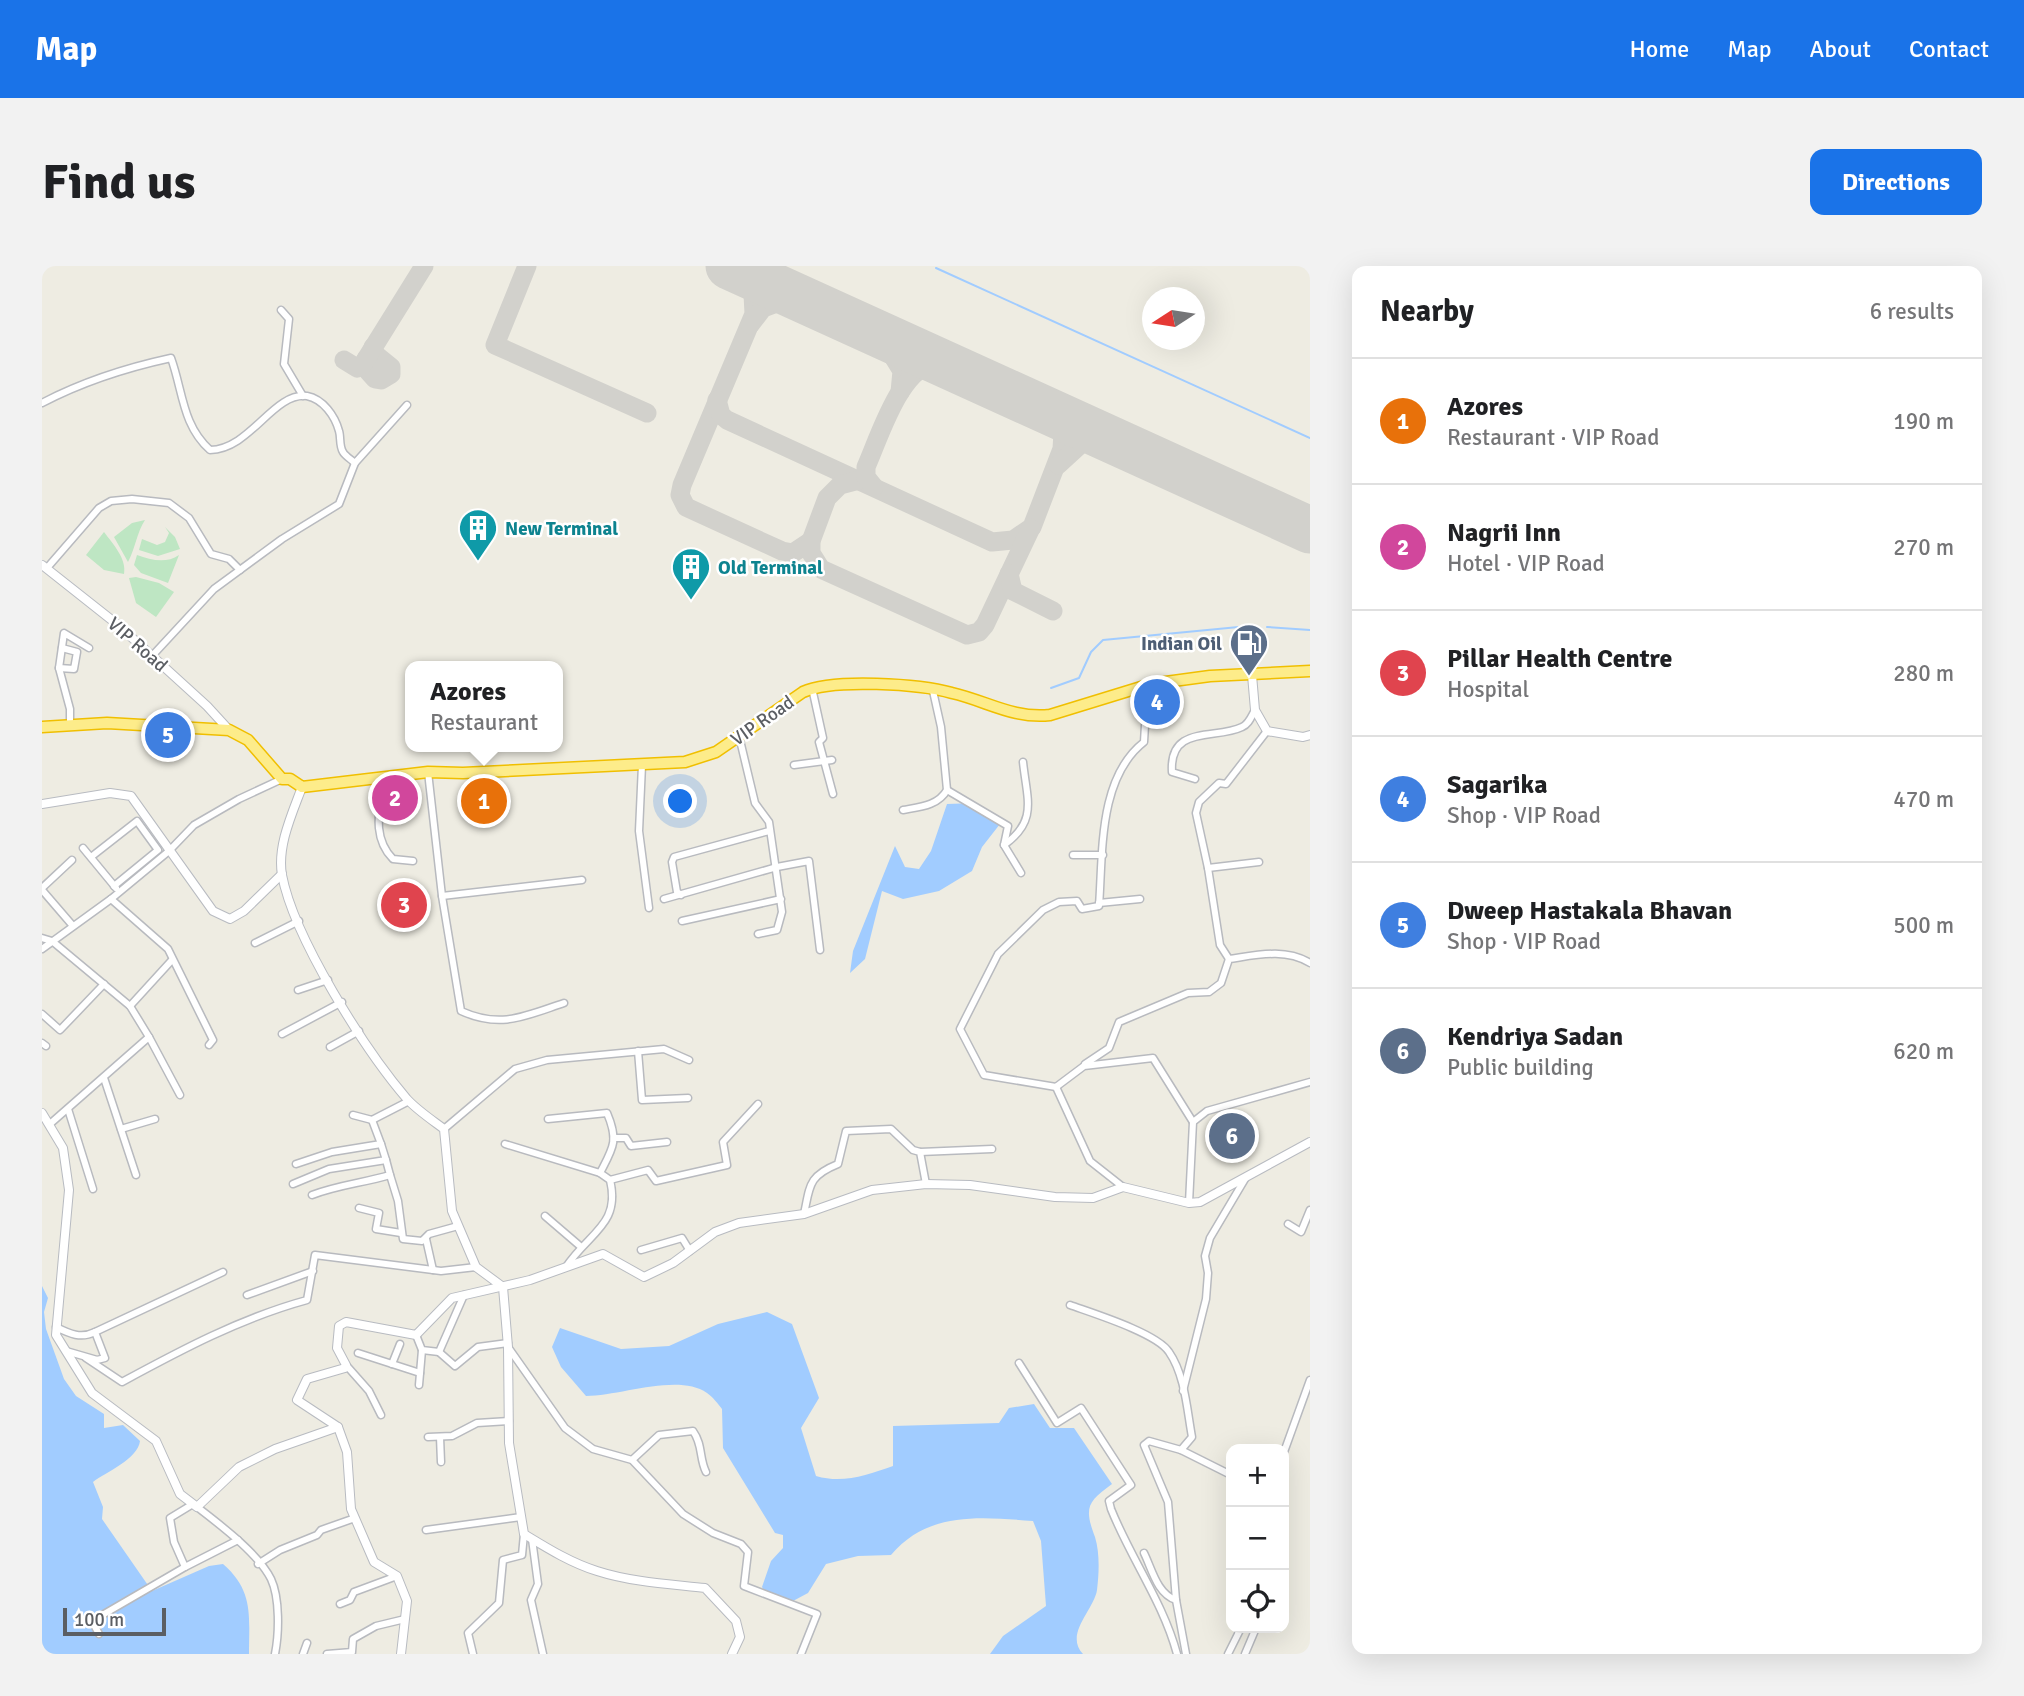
<!DOCTYPE html>
<meta charset="utf-8">
<style>
:root{--surface:#fff;--page:#f2f2f2;--text:#202124;--muted:#757577;--line:#e0e0e0;--accent:#1a73e8}
body{margin:0;font-family:Signika,sans-serif;background:var(--page);color:var(--text)}
.controls{position:absolute;right:21px;bottom:21px;display:grid;overflow:hidden;border-radius:14px;box-shadow:0 7px 28px #0002}
.controls button{width:63px;height:63px;display:grid;place-items:center;padding:0;border:0;border-bottom:2px solid var(--line);background:var(--surface);color:var(--text);font:35px sans-serif}
.compass{position:absolute;left:1100px;top:21px;width:63px;height:63px;border-radius:50%;background:var(--surface);box-shadow:0 7px 28px #0002;rotate:258deg}
.scale{position:absolute;left:21px;bottom:18px;width:103px;box-sizing:border-box;padding-left:7px;border:4px solid #5b5e63;border-top:0;font-size:19px;line-height:24px;white-space:nowrap;color:#5b5e63;-webkit-text-stroke:5px #fff;paint-order:stroke}
.you{position:absolute;left:639px;top:536px;width:24px;height:24px;margin:-18px;border:5px solid #fff;border-radius:50%;background:#1a73e8;box-shadow:0 0 0 10px #1a73e833}
.badge{display:grid;place-items:center;width:46px;height:46px;border-radius:50%;background:var(--accent);color:#fff;font-size:23px;font-weight:700}
.pin{position:absolute;translate:-50% -50%;border:4px solid #fff;box-shadow:0 2px 7px #0006}
.popup{position:absolute;left:363px;top:395px;width:158px;height:91px;box-sizing:border-box;display:grid;place-content:center;border-radius:14px;background:var(--surface);filter:drop-shadow(0 2px 5px #0005);font-size:23px;white-space:nowrap;color:var(--muted)}
.popup b{font-size:26px;color:var(--text)}
.popup::after{content:'';position:absolute;left:50%;top:100%;margin-left:-14px;border:14px solid transparent;border-top-color:var(--surface)}
.list{margin:0;padding:0;list-style:none}
h2{display:flex;justify-content:space-between;align-items:center;height:91px;margin:0;padding:0 28px;font-size:30px}
h2 small{font-size:23px;font-weight:400;color:var(--muted)}
.list li{display:grid;grid-template-columns:46px 1fr auto;gap:21px;align-items:center;box-sizing:border-box;height:126px;padding:0 28px;border-top:2px solid var(--line)}
.list b{display:block;font-size:26px;white-space:nowrap}
.list p{margin:0;font-size:23px;white-space:nowrap;color:var(--muted)}
.list em{font-size:23px;font-style:normal;color:var(--muted)}
.icon{flex:none;width:38px;height:38px;fill:none;stroke:currentColor;stroke-width:2;stroke-linecap:round;stroke-linejoin:round}
.map{position:relative;flex:none;width:1268px;height:1388px;overflow:hidden;border-radius:14px}
header{display:flex;align-items:center;gap:42px;box-sizing:border-box;height:98px;padding:0 35px;background:var(--accent);color:#fff}
header strong{font-size:33px}
nav{display:flex;gap:38px;margin-inline-start:auto;font-size:24px}
.intro{display:flex;align-items:center;justify-content:space-between;box-sizing:border-box;height:168px;padding:0 42px}
h1{margin:0;font-size:49px}
.button{padding:18px 32px;border-radius:14px;background:var(--accent);color:#fff;font-size:24px;font-weight:700}
main{display:flex;gap:42px;padding:0 42px}
aside{flex:1;background:var(--surface);border-radius:14px;box-shadow:0 7px 28px #0002}
.map>svg:first-child{display:block}
.green{fill:#bee6c3}
.water{fill:#a1ccff}
.lines{fill:none;stroke-linecap:round;stroke-linejoin:round}
.stream{stroke:#a1ccff;stroke-width:2}
.taxiway{stroke:#d2d1cc;stroke-width:19}
.runway{stroke:#d2d1cc;stroke-width:47}
.street-casing{stroke:#b8babf;stroke-width:9}
.secondary-casing{stroke:#b8bbc1;stroke-width:10}
.highway-casing{stroke:#f0bf00;stroke-width:13}
.street{stroke:#fff;stroke-width:6}
.secondary{stroke:#fff;stroke-width:8}
.highway{stroke:#fdec8a;stroke-width:10}
.labels{text-anchor:middle;stroke-width:5;stroke-linejoin:round;paint-order:stroke}
.culture-label{font-size:19px;font-weight:bold;fill:#0d838f;stroke:#fff;text-anchor:start}
.service-label{font-size:19px;font-weight:bold;fill:#4e5e75;stroke:#fff;text-anchor:end}
.street-label{font-size:19px;fill:#5b5e63;stroke:#fff}
</style>
<header>
<strong>Map</strong>
<nav><a>Home</a><a>Map</a><a>About</a><a>Contact</a></nav>
</header>
<div class="intro"><h1>Find us</h1><a class="button">Directions</a></div>
<main>
<div class="map">
<svg width="1268" height="1388" viewBox="0 0 1268 1388">
<rect width="100%" height="100%" fill="#eeece2"/>
<g class="green">
<path d="M103 254C95 266 93 283 86 296L72 271 90 257Z"/>
<polygon points="123,261 133,271 138,283 116,290 97,284 100,273 115,279 123,276 127,267"/>
<path d="M62 266C71 278 85 293 82 308L62 304 44 289Z"/>
<path d="M95 289C109 294 124 298 137 289L126 317 99 307 92 299Z"/>
<polygon points="94,311 117,317 132,326 114,351 94,337 87,312"/>
</g>
<g class="water">
<polygon points="933,537 958,558 940,581 930,605 897,625 861,633 840,625 823,693 808,707 811,685 853,580 863,601 877,603 889,585 905,538"/>
<path d="M0 1020 6 1032 2 1046 4 1063 22 1113 34 1130 62 1148V1162L81 1159 98 1175C96 1193 64 1206 51 1216L61 1241 60 1253 110 1325 167 1300 181 1298C212 1325 207 1350 207 1388H0Z"/>
<path d="M725 1046 750 1058 777 1132 759 1162 774 1210C801 1218 825 1209 851 1200V1160L957 1157 967 1142 992 1138 1008 1162H1032L1070 1218C1045 1236 1042 1242 1053 1271 1058 1287 1057 1308 1055 1324 1052 1344 1022 1368 1041 1388H948L961 1370 1004 1340 999 1275 991 1255C938 1251 886 1245 849 1289L816 1290 784 1298 766 1327 751 1335 723 1326 720 1321 729 1295 741 1282V1269L733 1267 681 1182 680 1143C676 1138 671 1131 665 1127 636 1107 579 1130 544 1130L519 1101 510 1081 518 1062 579 1083 627 1080 676 1058Z"/>
</g>
<g class="lines">
<g class="stream">
<polyline points="894,2 1268,172"/>
<polyline points="1225,361 1268,364"/>
<polyline points="1009,422 1037,412 1049,386 1061,374 1207,360"/>
</g>
<g class="taxiway">
<polyline points="485,0 453,79 605,147"/>
<polyline points="704,8 711,28 712,48 640,219 638,229 644,241 740,285 751,287 769,275"/>
<polyline points="708,59 721,42 753,30"/>
<polyline points="838,69 860,105 858,126"/>
<polyline points="324,93 325,104 333,113 339,114 349,108 349,101 333,88 331,81"/>
<polyline points="302,94 315,102 321,98 382,0"/>
<polyline points="675,134 679,149 685,154 950,276 971,274 990,261 1020,183 1021,166 1014,148"/>
<polyline points="1016,199 1040,177 1064,171"/>
<polyline points="817,214 798,219 785,232 769,275 769,287 779,303 925,369 937,366 943,359 989,262"/>
<path d="M832 221 824 211V201C838 170 859 97 898 96"/>
<polyline points="967,308 971,325 1011,345"/>
</g>
<polyline class="runway" points="687,0 1268,264"/>
<g class="street-casing">
<g id="street">
<polyline points="239,44 247,53 242,98 261,130"/>
<path d="M0 137C42 115 83 102 129 92 141 125 140 159 168 184 209 183 231 126 265 130 281 133 293 150 297 165 299 171 297 180 301 186 303 190 310 194 313 197"/>
<polyline points="5,302 57,242 69,235 90,233 127,237 147,252 169,288 187,293 198,304"/>
<polyline points="110,390 172,323 240,273 297,238 313,197 365,139"/>
<polyline points="17,402 32,403 35,386 20,382"/>
<path d="M1099 421 1109 454 1103 459 1102 476C1056 512 1061 587 1057 640L1040 643 1035 635 1017 636 1001 644 956 688 918 763 942 809 1014 821 1042 800 1111 792 1151 856"/>
<polyline points="770,422 781,472 777,476 791,528"/>
<polyline points="28,459 28,443 17,402 22,367 47,382"/>
<polyline points="697,470 713,537 727,556 740,646 735,664 716,668"/>
<polyline points="600,499 597,565 607,642"/>
<polyline points="752,499 790,494"/>
<path d="M386 506 400 630 419 745C459 763 483 750 522 737"/>
<path d="M341 512C338 541 329 571 351 593L371 595"/>
<path d="M1153 513 1130 506C1127 458 1174 474 1200 461 1207 458 1209 451 1213 444"/>
<polyline points="905,524 966,560 962,579 979,607"/>
<path d="M861 544C877 541 896 540 905 524L899 461 891 425"/>
<path d="M962 579C996 555 985 534 981 496"/>
<polyline points="41,582 74,622"/>
<polyline points="1031,589 1061,589"/>
<polyline points="49,591 95,555 116,584 72,620"/>
<polyline points="1166,602 1154,547 1157,536 1177,517 1184,518 1225,465"/>
<polyline points="0,622 30,594"/>
<polyline points="0,624 31,660"/>
<polyline points="639,629 635,626 630,596 632,591 727,565"/>
<polyline points="400,630 540,614"/>
<polyline points="69,633 126,683 171,774 167,779"/>
<polyline points="622,633 735,601 767,595 778,684"/>
<polyline points="1057,637 1098,633"/>
<polyline points="640,655 739,633"/>
<polyline points="0,672 10,675 88,740 107,771 9,857"/>
<polyline points="213,677 257,655"/>
<polyline points="0,683 69,633 127,585 152,559 197,533 240,513"/>
<polyline points="1187,693 1178,679 1166,602 1217,596"/>
<polyline points="256,724 286,714"/>
<polyline points="88,740 130,694"/>
<polyline points="0,748 18,764 62,718"/>
<polyline points="240,768 300,736"/>
<polyline points="107,771 138,829"/>
<polyline points="0,777 4,780"/>
<polyline points="288,781 317,765"/>
<polyline points="596,785 600,834 646,832"/>
<path d="M1043 798 1067 782 1077 756 1146 727 1167 726 1179 717 1187 693C1215 689 1243 682 1268 697"/>
<polyline points="62,812 94,909"/>
<polyline points="1014,821 1048,895 1081,921"/>
<polyline points="26,843 51,923"/>
<polyline points="311,849 330,854 367,835"/>
<path d="M506 853 565 847C577 875 571 882 558 907L568 914C579 959 546 967 524 1001"/>
<polyline points="79,863 113,853"/>
<polyline points="402,863 473,803 505,794 622,783 647,794"/>
<polyline points="572,872 584,872 589,880 625,876"/>
<polyline points="463,878 558,907"/>
<polyline points="878,886 950,883"/>
<polyline points="254,898 290,886 339,878 330,854"/>
<polyline points="348,909 356,935 361,973 380,975 387,968 416,960"/>
<polyline points="568,914 606,904 614,915 685,899 681,876 716,838"/>
<polyline points="251,918 287,903 344,894 339,878"/>
<path d="M270 929C296 919 321 917 348 909L344 894"/>
<polyline points="1147,937 1151,856 1165,845 1268,816"/>
<polyline points="317,942 337,947 334,963 359,967"/>
<path d="M762 948C768 920 766 910 796 898L804 865 849 863 871 884 878 886 884 918"/>
<polyline points="503,950 538,980"/>
<polyline points="1246,958 1259,966 1268,944"/>
<polyline points="384,973 391,1004"/>
<polyline points="599,984 640,972 648,985"/>
<polyline points="205,1029 271,1005"/>
<path d="M1028 1039C1050 1047 1115 1067 1127 1086 1143 1109 1145 1144 1150 1171L1139 1184"/>
<path d="M14 1061C28 1068 39 1073 53 1066"/>
<polyline points="374,1069 380,1084 397,1086 422,1029"/>
<polyline points="466,1081 523,1162 551,1183 590,1194 641,1248 671,1267 699,1278 706,1286 702,1320 775,1348 759,1388"/>
<polyline points="24,1085 55,1094 63,1092 53,1066 181,1006"/>
<polyline points="397,1086 413,1100 436,1081 466,1077"/>
<polyline points="316,1087 378,1107"/>
<path d="M44 1092 80 1116C139 1084 199 1052 265 1034L273 989 399 1005 434 1001"/>
<path d="M977 1097 1015 1157 1039 1142 1089 1219 1067 1235 1069 1243C1089 1293 1121 1336 1135 1388"/>
<polyline points="350,1098 358,1078"/>
<polyline points="304,1099 327,1125 339,1149"/>
<polyline points="377,1119 380,1084"/>
<polyline points="1141,1125 1164,1033 1166,1007 1163,990 1168,972 1203,913"/>
<polyline points="386,1171 410,1170 435,1157 467,1155"/>
<polyline points="398,1171 399,1196"/>
<polyline points="1242,1186 1268,1114"/>
<path d="M590 1194 617 1169 651 1165C661 1179 657 1192 664 1206"/>
<polyline points="151,1238 128,1252 132,1276 143,1301 196,1274"/>
<path d="M155 1241C177 1258 216 1287 229 1313 238 1332 237 1368 233 1388"/>
<polyline points="384,1264 479,1251"/>
<polyline points="490,1273 496,1318 489,1334 501,1388"/>
<path d="M1102 1287C1110 1303 1115 1328 1134 1334"/>
<polyline points="216,1298 238,1284 275,1269 279,1264 313,1252"/>
<polyline points="298,1338 308,1334 312,1326 355,1310"/>
<polyline points="57,1368 50,1355 143,1301"/>
<polyline points="261,1388 265,1377"/>
<polyline points="285,1388 310,1386 311,1373 334,1360 363,1353"/>
<polyline points="431,1388 426,1367 457,1337 461,1294 480,1289 482,1268"/>
<polyline points="1144,1388 1134,1334 1126,1236 1102,1179 1107,1175 1139,1184 1189,1209"/>
<polyline points="1186,1388 1199,1362"/>
<polyline points="1203,1388 1214,1362"/>
</g>
</g>
<g class="secondary-casing">
<g id="secondary">
<polyline points="0,299 76,359 165,440 187,464"/>
<polyline points="1210,409 1213,444 1225,465 1261,471 1268,469"/>
<path d="M260 521C250 548 235 580 240 609 252 672 323 784 365 833 375 844 390 854 402 863L410 945 434 1001 461 1021 466 1081 467 1177 482 1268C505 1282 529 1297 555 1305 589 1316 627 1318 663 1322L694 1355 698 1371 690 1388"/>
<polyline points="0,538 68,527 89,530 171,645 188,653 202,645 240,608"/>
<polyline points="0,847 21,882 27,924 14,1069 50,1127 114,1175 138,1228 155,1241 197,1201 233,1183 296,1161"/>
<polyline points="359,1388 365,1335 355,1310 332,1296 309,1243 305,1186 296,1161 255,1134 265,1113 303,1102 304,1099 295,1082 297,1060 304,1056 374,1069 410,1032 488,1014 561,988 602,1011 631,997 673,966 697,957 762,948 830,924 884,918 928,919 1013,931 1051,932 1081,921 1147,937 1158,936 1268,876"/>
</g>
</g>
<g class="highway-casing">
<path id="highway" d="M0 461 65 457 187 464 206 474 240 513H248L260 521 386 506 421 507 643 496 674 486 761 426C791 412 878 418 910 427 945 435 971 453 1008 449L1109 418 1168 410 1268 405"/>
</g>
<use href="#street" class="street"/>
<use href="#secondary" class="secondary"/>
<use href="#highway" class="highway"/>
</g>
<defs>
<g id="building-pin" transform="scale(2.0125)"><path d="M0 17L-7.5 6A9.5 9.5 0 1 1 7.5 6Z" fill="#0f9aa8" stroke="#fff"/><path d="M-4-6H4V6H1V3H-1V6H-4ZM-2.5-4.3h1.7v1.8h-1.7ZM.8-4.3h1.7v1.8H.8ZM-2.5-1h1.7V.8h-1.7ZM.8-1h1.7V.8H.8Z" fill="#fff"/></g>
<g id="fuel-pin" transform="scale(2.0125)"><path d="M0 17L-7.5 6A9.5 9.5 0 1 1 7.5 6Z" fill="#5c6f8a" stroke="#fff"/><path d="M-5.5-6h7V0h2V4h1.3V-2.5L3-4.5l.8-.8L6-3V5H2.5V1h-1V6h-7ZM-4.2-4.7v3.2H.2V-4.7Z" fill="#fff"/></g>
</defs>
<g fill-rule="evenodd">
<use href="#building-pin" x="436" y="262"/>
<use href="#building-pin" x="649" y="301"/>
<use href="#fuel-pin" x="1207" y="377"/>
</g>
<g class="labels">
<g class="culture-label">
<text x="463" y="269">New Terminal</text>
<text x="676" y="308">Old Terminal</text>
</g>
<g class="service-label">
<text x="1180" y="384">Indian Oil</text>
</g>
<g class="street-label">
<text transform="translate(96 378) rotate(41)" y="7">VIP Road</text>
<text transform="translate(720 454) rotate(-35)" y="7">VIP Road</text>
</g>
</g>
</svg>
<div class="controls">
<button>+</button>
<button>−</button>
<button><svg class="icon" aria-label="locate" viewBox="0 0 24 24"><circle cx="12" cy="12" r="6"/><path d="M12 2v4M12 18v4M2 12h4M18 12h4"/></svg></button>
</div>
<svg class="compass" viewBox="-18 -18 36 36"><path d="M0-13l5 13h-10z" fill="#e53935"/><path d="M0 13l5-13h-10z" fill="#757577"/></svg>
<div class="scale">100 m</div>
<div class="you"></div>
<div class="pin badge" style="left:442px;top:535px;background:#e8710a">1</div>
<div class="popup"><b>Azores</b>Restaurant</div>
<div class="pin badge" style="left:353px;top:532px;background:#d1479c">2</div>
<div class="pin badge" style="left:362px;top:639px;background:#e0444e">3</div>
<div class="pin badge" style="left:1115px;top:436px;background:#3f7fe0">4</div>
<div class="pin badge" style="left:126px;top:469px;background:#3f7fe0">5</div>
<div class="pin badge" style="left:1190px;top:870px;background:#5c6f8a">6</div>
</div>
<aside>
<h2>Nearby<small>6 results</small></h2>
<ul class="list">
<li><span class="badge" style="background:#e8710a">1</span><div><b>Azores</b><p>Restaurant · VIP Road</p></div><em>190 m</em></li>
<li><span class="badge" style="background:#d1479c">2</span><div><b>Nagrii Inn</b><p>Hotel · VIP Road</p></div><em>270 m</em></li>
<li><span class="badge" style="background:#e0444e">3</span><div><b>Pillar Health Centre</b><p>Hospital</p></div><em>280 m</em></li>
<li><span class="badge" style="background:#3f7fe0">4</span><div><b>Sagarika</b><p>Shop · VIP Road</p></div><em>470 m</em></li>
<li><span class="badge" style="background:#3f7fe0">5</span><div><b>Dweep Hastakala Bhavan</b><p>Shop · VIP Road</p></div><em>500 m</em></li>
<li><span class="badge" style="background:#5c6f8a">6</span><div><b>Kendriya Sadan</b><p>Public building</p></div><em>620 m</em></li>
</ul>
</aside>
</main>
